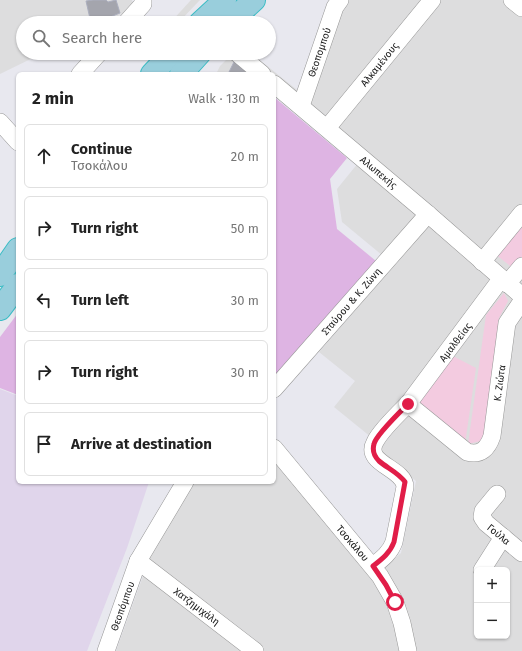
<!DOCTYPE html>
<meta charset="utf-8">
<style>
:root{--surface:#fff;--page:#f6f6f6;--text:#222;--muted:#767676;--line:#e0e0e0}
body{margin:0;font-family:"Fira Sans",sans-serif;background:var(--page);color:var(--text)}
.controls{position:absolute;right:12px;bottom:12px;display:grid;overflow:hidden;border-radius:6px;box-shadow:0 1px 3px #0004}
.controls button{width:36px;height:36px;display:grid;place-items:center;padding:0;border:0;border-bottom:1px solid var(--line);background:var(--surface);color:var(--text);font:20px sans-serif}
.stop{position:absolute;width:12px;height:12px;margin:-9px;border:3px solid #e11d48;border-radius:50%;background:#fff}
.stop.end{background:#e11d48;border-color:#fff;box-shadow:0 1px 4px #0008}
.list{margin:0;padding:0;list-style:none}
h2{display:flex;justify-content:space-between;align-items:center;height:52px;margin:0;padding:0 16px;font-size:17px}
h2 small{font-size:13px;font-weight:400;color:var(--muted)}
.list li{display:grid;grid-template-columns:26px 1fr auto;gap:12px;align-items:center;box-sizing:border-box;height:64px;margin:0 8px 8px;padding:0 8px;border:1px solid var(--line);border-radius:6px}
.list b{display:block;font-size:15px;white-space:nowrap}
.list p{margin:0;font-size:13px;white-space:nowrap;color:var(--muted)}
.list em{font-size:13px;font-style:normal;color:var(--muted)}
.icon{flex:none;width:22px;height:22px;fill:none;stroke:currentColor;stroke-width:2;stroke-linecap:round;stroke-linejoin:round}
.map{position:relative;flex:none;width:522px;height:651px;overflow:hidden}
.search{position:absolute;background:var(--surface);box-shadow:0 1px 3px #0004;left:16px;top:16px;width:260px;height:44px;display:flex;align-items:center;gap:10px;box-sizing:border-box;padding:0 14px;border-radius:22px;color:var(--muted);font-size:15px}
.panel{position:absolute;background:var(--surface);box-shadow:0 1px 3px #0004;left:16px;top:72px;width:260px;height:412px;border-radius:6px}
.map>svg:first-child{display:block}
.residential{fill:#ddddde;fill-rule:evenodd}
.farmland{fill:#e0d5eb}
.grass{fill:#deb4e3}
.park{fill:#f3cbe0}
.parking{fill:#dcdcdc}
.building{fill:#a4a5ad;stroke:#acafbf}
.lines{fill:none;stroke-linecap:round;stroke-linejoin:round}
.minor-casing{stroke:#979797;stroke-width:18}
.highway-casing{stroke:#3cbdc5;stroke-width:24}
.minor{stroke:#fff;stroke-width:17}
.highway{stroke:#99cedc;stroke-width:22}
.route{stroke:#e11d48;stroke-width:5}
.labels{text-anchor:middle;stroke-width:3;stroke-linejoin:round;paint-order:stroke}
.street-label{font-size:10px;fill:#202020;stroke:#fff}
</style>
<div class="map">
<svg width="522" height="651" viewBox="0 0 522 651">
<rect width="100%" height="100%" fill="#e8e8ef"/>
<g class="residential">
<polygon points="0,0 132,0 134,8 103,23 23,23 23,53 43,53 0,74"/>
<path d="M346 0H522V651H116L143 576 152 544 190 482H274V456L373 576 401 553 416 481 379 450 382 446 334 407 355 381 319 352 394 265 342 222 337 189 367 152 274 76V74H272L264 67 260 74H216L220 66 233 53H251L311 101ZM477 570H507V636H477Z"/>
</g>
<polygon class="farmland" points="0,389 18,396 18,482 149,482 127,548 87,651 0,651"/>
<g class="grass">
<polygon points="274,97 347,158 330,179 337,229 376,261 274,378"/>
<polygon points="18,313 18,395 0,388 0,337"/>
</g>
<g class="park">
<polygon points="522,221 522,260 514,269 495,254"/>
<polygon points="504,293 508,301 499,318 485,440 468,444 486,315"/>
<polygon points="449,354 476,368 465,444 414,401"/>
</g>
<polygon class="parking" points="191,0 200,0 178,23 170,23"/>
<g class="building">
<polygon points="93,0 106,0 108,2 116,0 120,13 95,23 91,23 86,1"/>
<polygon points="234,62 249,74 228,74"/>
</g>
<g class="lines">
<g class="minor-casing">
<g id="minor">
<polyline points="512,0 522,8"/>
<polyline points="126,23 143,4 143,0"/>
<polyline points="237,53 262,74"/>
<polyline points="80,74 99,53"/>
<polyline points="274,84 428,214 522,296"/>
<polyline points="301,106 335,7 340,0"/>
<polyline points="0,122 18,142"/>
<polyline points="327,128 432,0"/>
<polyline points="482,262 522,213"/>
<polyline points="507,284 522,266"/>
<polyline points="274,389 428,214"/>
<path d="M408 404 467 452C481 456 488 448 492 436L507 323 522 301"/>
<polyline points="274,448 380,576 395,602 402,623 408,651"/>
<polyline points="497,494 483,511 482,517 486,523 522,553"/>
<polyline points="138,561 255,651"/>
<path d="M373 566C382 559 390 553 394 542L405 487C405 468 363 464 375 442 381 430 399 413 408 404L501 279"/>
<polyline points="482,570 503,537"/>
<polyline points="106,651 138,561 185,482"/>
</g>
</g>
<g class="highway-casing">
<g id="highway">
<polyline points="200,23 225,0"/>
<polyline points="229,23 254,0"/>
<polyline points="152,74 172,53"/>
<polyline points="181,74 200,53"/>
<polyline points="0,275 18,249"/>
<polyline points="0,309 18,285"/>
</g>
</g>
<use href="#minor" class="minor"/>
<use href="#highway" class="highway"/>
</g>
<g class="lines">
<path class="route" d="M395 602 386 585 373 566C382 559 390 553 394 542L405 482C399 473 387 468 379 461 374 456 372 451 374 444 376 435 401 411 408 404"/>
</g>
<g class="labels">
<g class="street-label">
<text transform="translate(319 52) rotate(-71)" y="4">Θεοπομπού</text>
<text transform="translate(379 64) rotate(-51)" y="4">Αλκαμένους</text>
<text transform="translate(379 172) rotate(40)" y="4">Αλωπεκής</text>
<text transform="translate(351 301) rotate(-49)" y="4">Σταύρου &amp; Κ. Ζώνη</text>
<text transform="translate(455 342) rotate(-53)" y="4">Αμαλθείας</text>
<text transform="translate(499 383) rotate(-82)" y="4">Κ. Ζιώτα</text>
<text transform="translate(499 534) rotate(39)" y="4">Γούλα</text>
<text transform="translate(353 543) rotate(49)" y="4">Τσοκάλου</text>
<text transform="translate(122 606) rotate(-70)" y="4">Θεοπόμπου</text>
<text transform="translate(197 606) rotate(37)" y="4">Χατζημιχάλη</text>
</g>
</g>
</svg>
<div class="controls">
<button>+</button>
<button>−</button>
</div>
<div class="stop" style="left:395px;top:602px"></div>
<div class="stop end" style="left:408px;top:404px"></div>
<div class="search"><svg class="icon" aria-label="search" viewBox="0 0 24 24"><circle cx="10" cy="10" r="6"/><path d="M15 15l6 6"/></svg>Search here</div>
<section class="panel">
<h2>2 min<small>Walk · 130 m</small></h2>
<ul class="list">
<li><svg class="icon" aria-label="ahead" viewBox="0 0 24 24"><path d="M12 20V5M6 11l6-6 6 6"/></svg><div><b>Continue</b><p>Τσοκάλου</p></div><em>20 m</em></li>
<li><svg class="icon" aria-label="right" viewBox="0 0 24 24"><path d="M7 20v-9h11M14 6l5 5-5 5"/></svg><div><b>Turn right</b></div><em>50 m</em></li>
<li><svg class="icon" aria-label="left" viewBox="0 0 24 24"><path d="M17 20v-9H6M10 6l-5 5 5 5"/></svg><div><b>Turn left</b></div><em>30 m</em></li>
<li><svg class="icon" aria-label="right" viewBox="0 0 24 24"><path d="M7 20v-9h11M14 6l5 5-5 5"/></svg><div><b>Turn right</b></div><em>30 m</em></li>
<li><svg class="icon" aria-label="arrive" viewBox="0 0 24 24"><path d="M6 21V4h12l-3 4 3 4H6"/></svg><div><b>Arrive at destination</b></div></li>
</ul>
</section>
</div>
